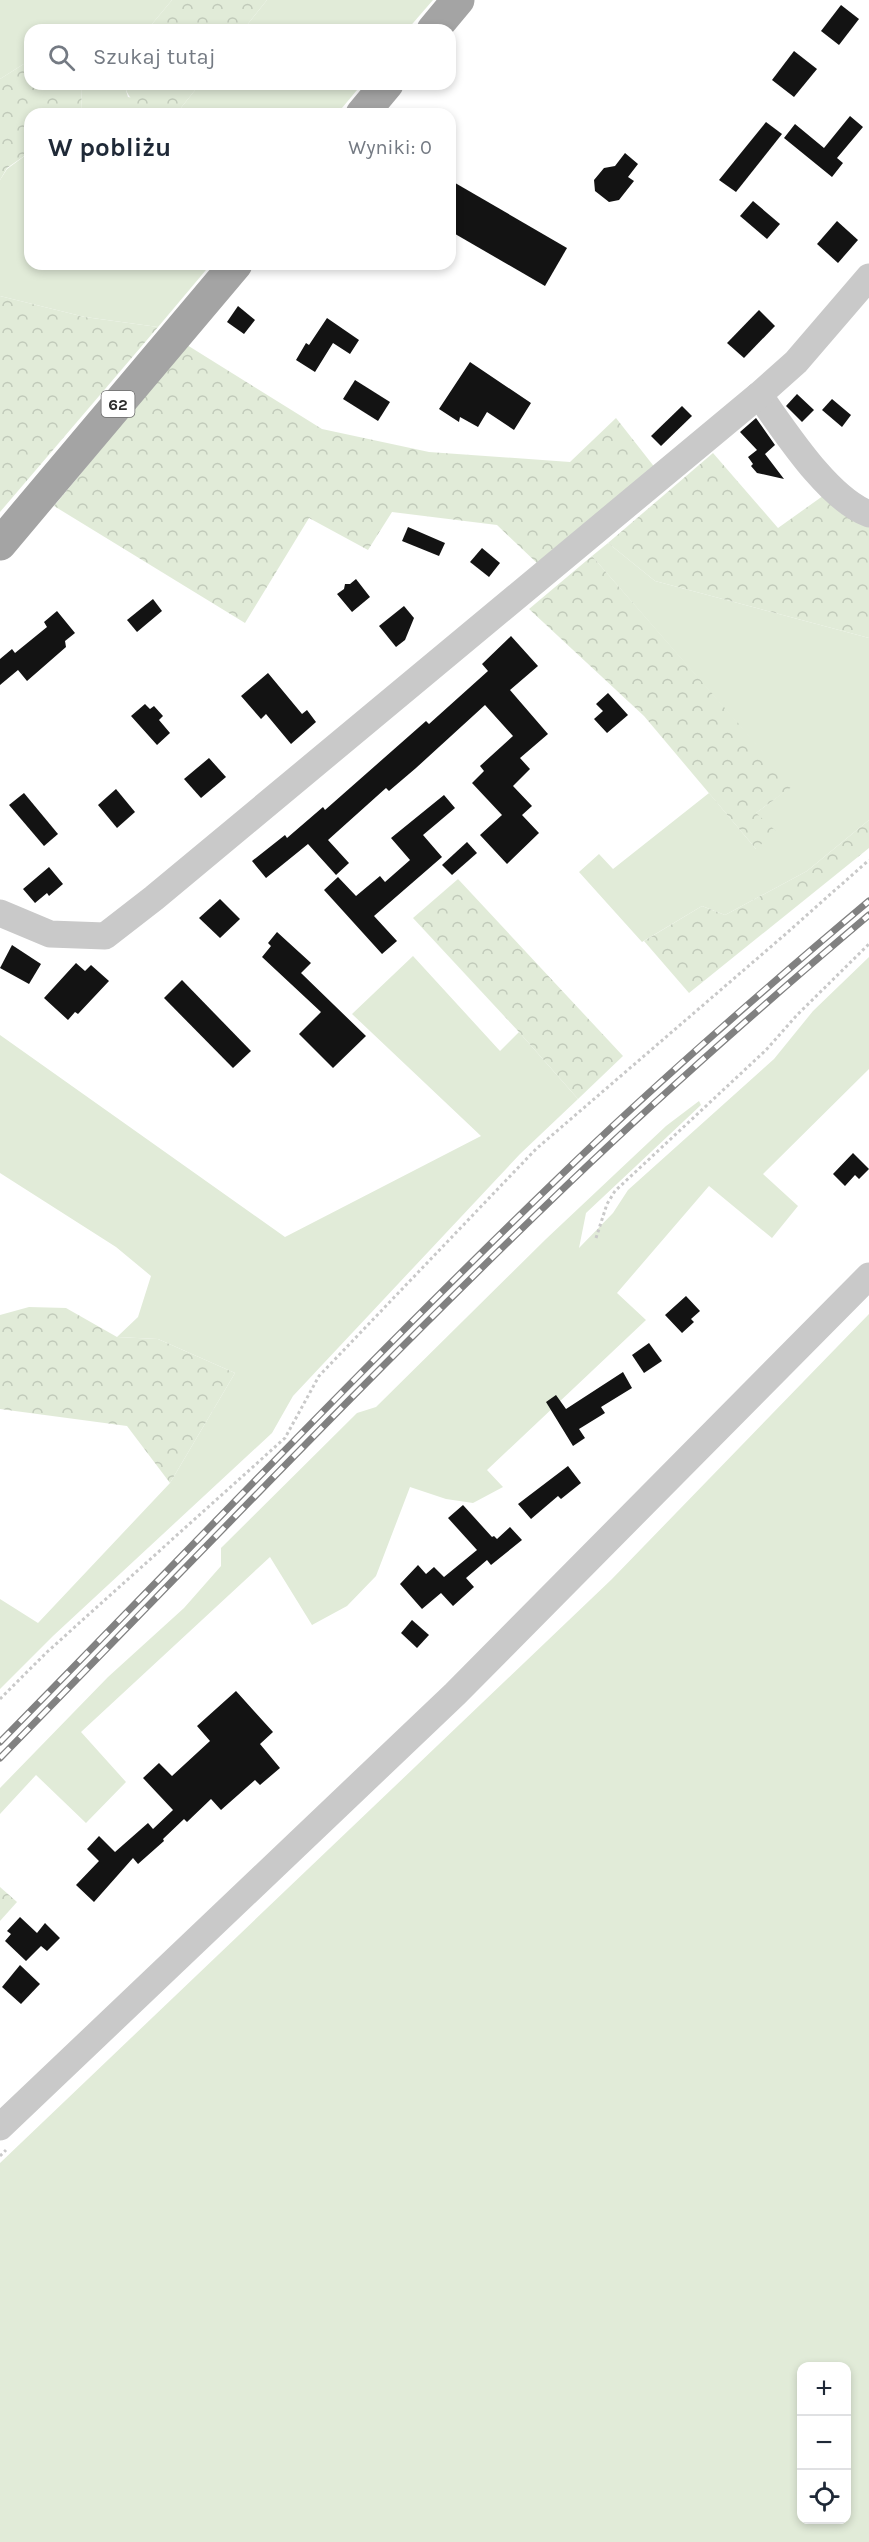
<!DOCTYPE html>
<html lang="pl">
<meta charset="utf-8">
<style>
:root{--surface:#fff;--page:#f2f2f3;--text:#1f2937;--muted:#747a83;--line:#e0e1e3}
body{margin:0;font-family:Karla,sans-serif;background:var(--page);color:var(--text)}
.controls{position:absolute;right:18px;bottom:18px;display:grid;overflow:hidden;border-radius:12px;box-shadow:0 3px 9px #0003}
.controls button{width:54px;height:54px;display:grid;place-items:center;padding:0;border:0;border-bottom:2px solid var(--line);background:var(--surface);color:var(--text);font:30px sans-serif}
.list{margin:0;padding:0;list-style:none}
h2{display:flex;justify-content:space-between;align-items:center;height:78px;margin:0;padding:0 24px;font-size:26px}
h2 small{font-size:20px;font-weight:400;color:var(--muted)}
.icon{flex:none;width:33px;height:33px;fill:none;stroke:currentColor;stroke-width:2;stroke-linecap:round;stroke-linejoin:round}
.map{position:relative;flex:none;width:869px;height:2542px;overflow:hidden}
.search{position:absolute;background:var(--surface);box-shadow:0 3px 9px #0003;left:24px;top:24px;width:432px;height:66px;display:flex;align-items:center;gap:15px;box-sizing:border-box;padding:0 21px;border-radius:18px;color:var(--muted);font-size:22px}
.panel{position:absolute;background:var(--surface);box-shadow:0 3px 9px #0003;left:24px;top:108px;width:432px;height:162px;border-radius:18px}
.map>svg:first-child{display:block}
.green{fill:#e1ebd8;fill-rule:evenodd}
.forest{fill:url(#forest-crowns)}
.building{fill:#131313}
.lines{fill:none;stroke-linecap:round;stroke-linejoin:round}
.path{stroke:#c9c9c9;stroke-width:3;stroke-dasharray:3 3;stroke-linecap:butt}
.minor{stroke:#c9c9c9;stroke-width:27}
.major{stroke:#a4a4a4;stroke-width:33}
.rail-casing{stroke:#818181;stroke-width:7}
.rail{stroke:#fff;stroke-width:4.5;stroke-dasharray:14;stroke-linecap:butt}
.labels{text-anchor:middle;stroke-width:6;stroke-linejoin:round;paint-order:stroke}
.shield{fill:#fff;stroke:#6b6b6b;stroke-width:1.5}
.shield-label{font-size:16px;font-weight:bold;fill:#2c2c2c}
</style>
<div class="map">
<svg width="869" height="2542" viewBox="0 0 869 2542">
<defs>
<pattern id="forest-crowns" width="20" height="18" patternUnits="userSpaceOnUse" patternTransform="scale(1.5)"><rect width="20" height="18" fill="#e1ebd8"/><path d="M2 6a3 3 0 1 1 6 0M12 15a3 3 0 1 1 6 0" fill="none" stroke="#c1caba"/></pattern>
</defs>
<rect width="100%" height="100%" fill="#fff"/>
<g class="green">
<polygon points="0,0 172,0 147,30 30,30 30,60 0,79"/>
<polygon points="267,0 433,0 407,30 243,30"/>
<polygon points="82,84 124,84 128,97 180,109 200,84 362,84 337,114 81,114"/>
<polygon points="30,152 30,264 211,264 158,327 85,317 0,296 0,180 7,169"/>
<polygon points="608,543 655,581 869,638 869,820 807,871 725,915 702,906 642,942 579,872 599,854 613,869 709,793 756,849 756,813 792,786 592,556"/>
<polygon points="413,956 500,1051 519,1032 578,1099 520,1154 293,1396 272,1433 53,1636 0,1689 0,1599 38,1623 170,1483 235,1373 158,1339 117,1337 138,1317 151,1276 116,1247 0,1173 0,1035 285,1237 481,1136 352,1014"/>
<polygon points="869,957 869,1069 763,1174 798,1206 772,1238 709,1186 617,1293 646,1320 487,1470 503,1487 473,1503 446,1499 410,1487 376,1576 347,1606 312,1625 270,1557 81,1732 126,1782 86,1823 36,1775 0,1814 0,1788 108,1677 184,1608 221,1566 221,1548 357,1413 376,1407 546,1239 666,1126 699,1101 701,1105 586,1213 579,1248 613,1213 628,1190 774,1059 813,1011"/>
<path d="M869 1314V2542H0V2163L612 1579ZM802 2366H846V2520H802Z"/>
</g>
<g class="forest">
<polygon points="172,0 267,0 243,30 147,30"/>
<polygon points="30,60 30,84 82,84 81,114 30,114 30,152 7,168 0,180 0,79"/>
<path d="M124 84H200L180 109C154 111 133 114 124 84Z"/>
<polygon points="0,296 85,317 158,327 0,512"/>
<polygon points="187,345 322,429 429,452 570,462 616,418 656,469 539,565 497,525 392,512 368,550 309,518 245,623 54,506"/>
<polygon points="713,453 778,528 827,493 869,524 869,638 655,581 608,543"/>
<polygon points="592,556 793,786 756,813 776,831 756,849 644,716 529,609"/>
<polygon points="869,820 869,848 689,993 644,941 702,906 725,915 807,871"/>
<polygon points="458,879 623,1056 578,1099 519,1032 413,918"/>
<polygon points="29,1307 66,1308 117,1337 158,1339 235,1373 170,1483 127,1426 0,1409 0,1315"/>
<polygon points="0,1887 17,1902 0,1921"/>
</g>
<g class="building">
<polygon points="841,5 859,19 839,45 821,31"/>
<polygon points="794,51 817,69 794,97 772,80"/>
<polygon points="850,116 863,127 837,158 843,163 832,177 784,138 795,124 824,148"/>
<polygon points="766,122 782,134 736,192 719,180"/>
<polygon points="625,153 638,164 628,177 634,181 619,200 609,202 595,191 594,180 604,168 615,166"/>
<polygon points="450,180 567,248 545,286 450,231"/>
<polygon points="753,201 780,224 767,239 740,216"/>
<polygon points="837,221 858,240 838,263 817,244"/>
<polygon points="238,306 255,320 244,334 227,322"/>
<polygon points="759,310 775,326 744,358 727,343"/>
<polygon points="327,318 359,340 350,354 333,343 315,372 296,360 306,343 309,345"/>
<polygon points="470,362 531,403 514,430 487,412 478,427 460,417 459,422 439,409"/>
<polygon points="355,380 390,402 378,421 343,399"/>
<polygon points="797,394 814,410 802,422 786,406"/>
<polygon points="832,399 851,415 842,427 822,410"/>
<polygon points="682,406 692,416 661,446 651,436"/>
<polygon points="756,418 775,445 765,454 784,479 757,473 751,466 753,464 748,457 757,450 740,432"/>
<polygon points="408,527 445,543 439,556 402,541"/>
<polygon points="482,548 500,563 489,577 470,562"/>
<polygon points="356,579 370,597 352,612 337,594 344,589 345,584 350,584"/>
<polygon points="153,599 162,611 137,632 127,620"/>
<polygon points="404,606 414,618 405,640 396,647 379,626"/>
<polygon points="57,611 75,633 65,641 66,647 27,681 18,670 0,685 0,659 12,649 15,653 47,627 44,622"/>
<polygon points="511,636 538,666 510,690 548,734 520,758 530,769 513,786 532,806 522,815 539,833 507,864 480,835 502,815 472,783 484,771 480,766 513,736 485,705 416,768 389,791 386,788 328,840 349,863 336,875 308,844 266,878 252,861 285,835 287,838 323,807 325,810 426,721 429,724 488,671 482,664"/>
<polygon points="268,673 302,714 307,710 316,722 291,744 266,714 261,719 241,696"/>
<polygon points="608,693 628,715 607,733 594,719 603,711 596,704"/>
<polygon points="145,704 150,709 154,706 163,716 159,720 170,733 157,745 131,716"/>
<polygon points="209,758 226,777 201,798 184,779"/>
<polygon points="116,789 135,812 117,828 98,805"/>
<polygon points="24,793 58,834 44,846 9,805"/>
<polygon points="444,795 455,808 423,835 442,857 374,916 397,941 382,954 324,890 338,877 356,896 380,876 385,882 410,860 391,838"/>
<polygon points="467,842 477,853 452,875 442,865"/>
<polygon points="49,867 63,884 49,896 47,893 35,903 23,889"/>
<polygon points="220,899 240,919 220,938 199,918"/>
<polygon points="277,932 311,963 301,973 366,1036 333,1068 299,1034 321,1012 262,957 271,946 268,943"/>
<polygon points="12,945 41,964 29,984 0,968"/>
<polygon points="76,963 85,971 91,965 109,981 78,1014 75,1012 68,1020 44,998"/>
<polygon points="182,980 251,1051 233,1068 164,998"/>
<polygon points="853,1153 869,1169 859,1179 855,1175 845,1186 833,1174"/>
<polygon points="686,1296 700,1311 691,1319 694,1322 682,1333 665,1315"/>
<polygon points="649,1343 662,1361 644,1373 632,1355"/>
<polygon points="623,1372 632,1388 601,1407 605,1413 579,1429 585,1438 573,1446 546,1402 556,1395 566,1409"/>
<polygon points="568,1466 581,1483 561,1499 558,1496 531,1519 518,1504"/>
<polygon points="463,1505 492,1537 494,1536 497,1539 510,1527 522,1540 496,1561 491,1565 487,1560 466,1578 474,1587 453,1606 441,1593 422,1609 400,1584 418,1565 426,1574 434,1567 444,1577 477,1550 448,1518"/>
<polygon points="412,1620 429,1635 417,1648 401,1633"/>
<polygon points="236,1691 273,1732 260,1744 280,1768 260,1785 255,1780 221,1810 211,1799 187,1822 184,1819 163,1839 164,1841 138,1864 133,1858 94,1902 76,1885 99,1861 87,1849 99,1836 115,1852 148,1823 153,1829 173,1810 143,1778 159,1763 172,1776 210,1741 197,1726"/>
<polygon points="20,1917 37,1933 45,1923 60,1938 47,1951 41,1946 26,1961 5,1941 11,1934 7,1931"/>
<polygon points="20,1965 40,1984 21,2004 2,1987"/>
</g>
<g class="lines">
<g class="path">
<polyline points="596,1238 607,1204 615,1191 766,1050 797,1015 869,944"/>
<polyline points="0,1699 47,1652 285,1438 319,1376 536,1149 781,938 869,860"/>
<polyline points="0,2156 6,2150"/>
</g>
<g class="minor">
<path d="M759 395C785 431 827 498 869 514"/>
<polyline points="0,913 50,934 105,936 154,898 759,395 796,362 869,277"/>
<polyline points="0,2127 455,1694 869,1276"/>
</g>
<g class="major">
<polyline points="433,30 458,0"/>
<polyline points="362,114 387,84"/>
<polyline points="0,544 236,264"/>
</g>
<g class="rail-casing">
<g id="rail">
<path d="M0 1742C185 1554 366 1363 556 1180 656 1083 762 991 869 901"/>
<path d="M0 1758C187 1567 372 1372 565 1187 663 1093 765 1003 869 915"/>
</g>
</g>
<use href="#rail" class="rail"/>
</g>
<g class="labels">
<rect class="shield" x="101.5" y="391" width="33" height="26" rx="4.5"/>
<g class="shield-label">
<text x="118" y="410">62</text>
</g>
</g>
</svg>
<div class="controls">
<button>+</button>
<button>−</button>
<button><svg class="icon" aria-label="locate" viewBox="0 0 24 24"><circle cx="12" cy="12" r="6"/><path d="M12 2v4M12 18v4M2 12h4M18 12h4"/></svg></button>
</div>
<div class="search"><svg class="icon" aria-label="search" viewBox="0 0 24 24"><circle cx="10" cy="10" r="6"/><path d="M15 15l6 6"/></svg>Szukaj tutaj</div>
<section class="panel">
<h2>W pobliżu<small>Wyniki: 0</small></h2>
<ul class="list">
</ul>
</section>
</div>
